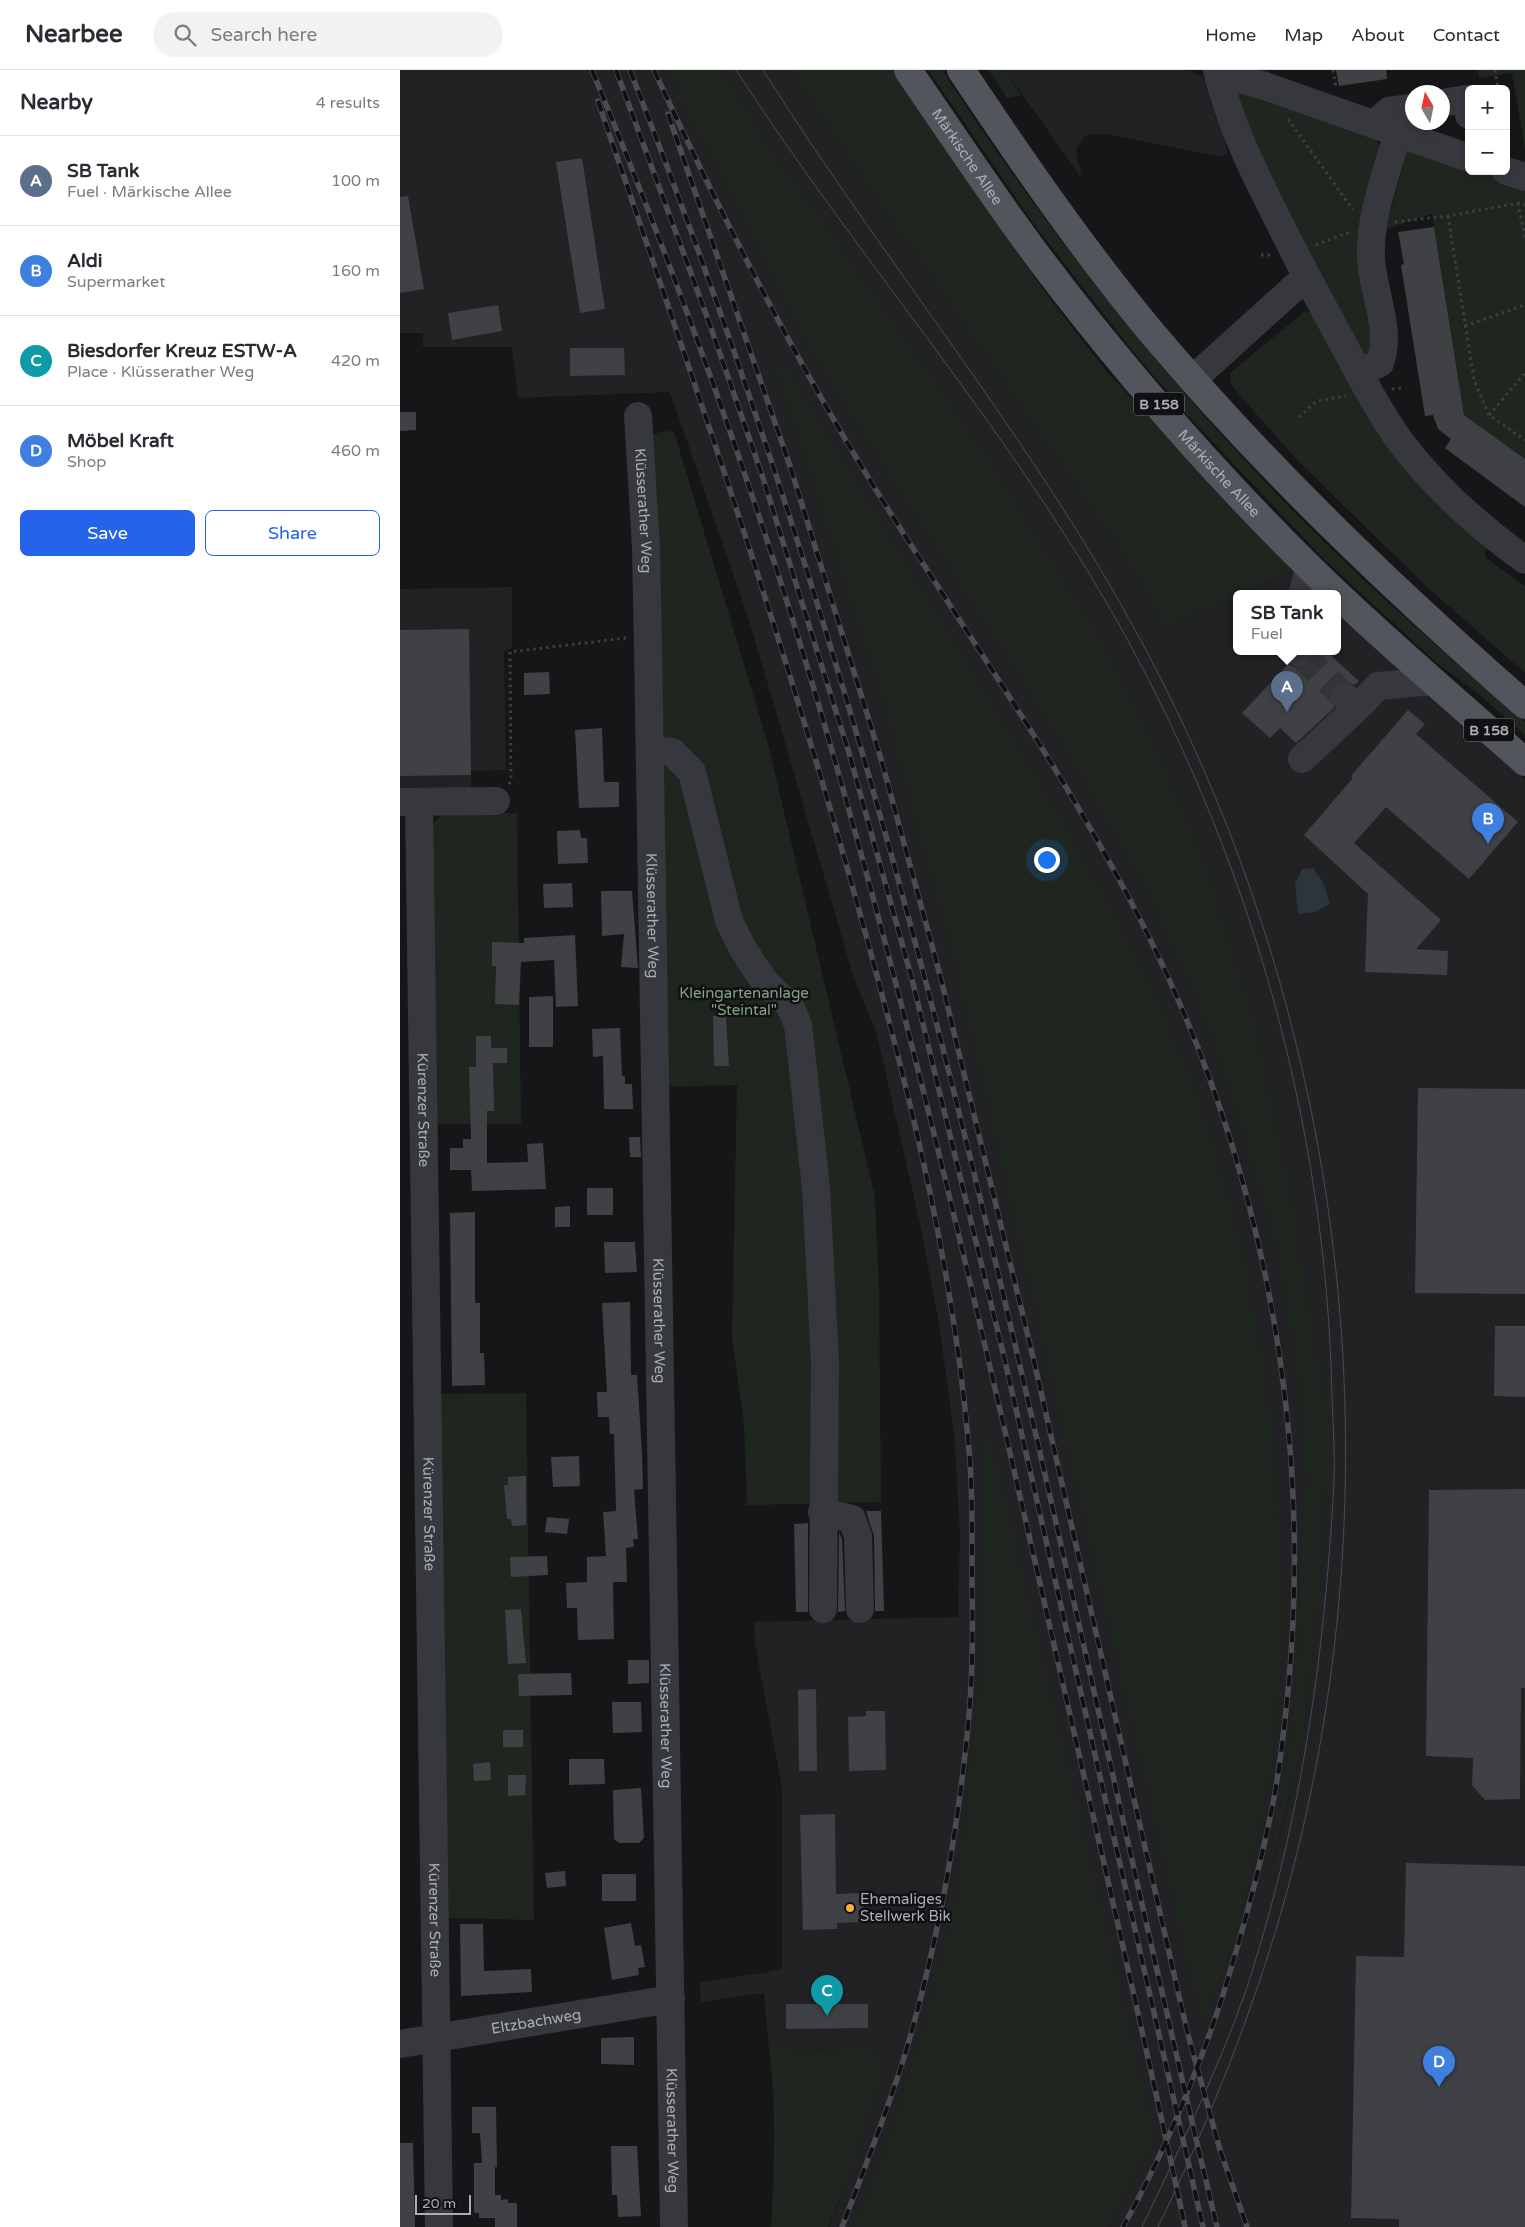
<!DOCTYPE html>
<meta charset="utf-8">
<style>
:root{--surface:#fff;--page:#f2f2f3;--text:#2b2b33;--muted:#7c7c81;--line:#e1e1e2;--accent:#2563eb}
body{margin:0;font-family:"Varela Round",sans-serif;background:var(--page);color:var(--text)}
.controls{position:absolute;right:15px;top:15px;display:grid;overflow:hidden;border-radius:8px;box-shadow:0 2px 8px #0003}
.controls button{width:45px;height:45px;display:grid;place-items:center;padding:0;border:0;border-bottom:1px solid var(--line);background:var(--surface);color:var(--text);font:25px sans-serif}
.compass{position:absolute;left:1005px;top:15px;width:45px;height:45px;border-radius:50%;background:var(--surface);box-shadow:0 2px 8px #0003;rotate:351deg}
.scale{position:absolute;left:15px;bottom:12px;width:56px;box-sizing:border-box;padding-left:5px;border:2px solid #a8adb8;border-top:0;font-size:14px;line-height:18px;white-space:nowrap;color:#a8adb8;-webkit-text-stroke:4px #111113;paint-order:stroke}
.you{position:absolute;left:646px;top:789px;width:18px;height:18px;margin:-12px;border:4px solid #fff;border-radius:50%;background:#1a73e8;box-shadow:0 0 0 8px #1a73e833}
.badge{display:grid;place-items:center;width:32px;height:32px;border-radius:50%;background:var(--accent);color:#fff;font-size:16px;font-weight:700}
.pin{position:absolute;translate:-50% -41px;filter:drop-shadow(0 1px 2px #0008)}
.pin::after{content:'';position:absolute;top:26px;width:18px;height:15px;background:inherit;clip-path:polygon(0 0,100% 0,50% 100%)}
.popup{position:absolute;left:833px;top:520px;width:108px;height:65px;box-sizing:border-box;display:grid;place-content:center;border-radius:8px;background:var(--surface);filter:drop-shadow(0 1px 4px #0005);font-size:16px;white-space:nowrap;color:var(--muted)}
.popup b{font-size:19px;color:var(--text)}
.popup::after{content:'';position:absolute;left:50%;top:100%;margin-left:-10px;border:10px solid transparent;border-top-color:var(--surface)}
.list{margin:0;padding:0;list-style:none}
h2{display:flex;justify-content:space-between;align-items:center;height:65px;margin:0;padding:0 20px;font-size:21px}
h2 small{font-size:16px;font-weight:400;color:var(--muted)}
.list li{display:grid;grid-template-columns:32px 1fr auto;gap:15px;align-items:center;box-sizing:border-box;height:90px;padding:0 20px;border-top:1px solid var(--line)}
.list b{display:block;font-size:19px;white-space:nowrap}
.list p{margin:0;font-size:16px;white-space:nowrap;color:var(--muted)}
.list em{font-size:16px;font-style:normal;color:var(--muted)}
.actions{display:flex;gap:10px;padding:15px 20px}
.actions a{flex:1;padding:11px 0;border:1px solid var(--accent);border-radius:8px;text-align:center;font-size:18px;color:var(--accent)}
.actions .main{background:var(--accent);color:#fff}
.icon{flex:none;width:28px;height:28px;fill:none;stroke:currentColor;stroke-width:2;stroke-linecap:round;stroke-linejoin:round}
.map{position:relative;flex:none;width:1125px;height:2157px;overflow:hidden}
header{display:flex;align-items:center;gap:30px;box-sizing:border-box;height:70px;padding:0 25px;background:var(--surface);border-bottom:1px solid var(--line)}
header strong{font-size:24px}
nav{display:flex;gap:28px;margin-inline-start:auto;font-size:18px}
.search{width:350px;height:45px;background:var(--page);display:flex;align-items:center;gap:12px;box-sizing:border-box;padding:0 18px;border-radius:28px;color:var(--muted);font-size:19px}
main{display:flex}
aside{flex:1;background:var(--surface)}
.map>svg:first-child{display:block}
.built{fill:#222225;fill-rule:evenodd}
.green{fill:#1e261f}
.water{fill:#2c353c}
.building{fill:#404145}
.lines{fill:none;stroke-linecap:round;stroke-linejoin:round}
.minor-tunnel{stroke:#333438;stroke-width:28;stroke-dasharray:28 14;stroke-linecap:butt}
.path{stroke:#3d3f44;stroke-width:3;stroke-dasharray:2.5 4;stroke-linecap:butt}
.minor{stroke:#37383d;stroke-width:28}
.major{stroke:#53555c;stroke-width:28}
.tram{stroke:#4a4c52;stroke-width:1}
.rail-casing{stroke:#4a4c52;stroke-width:5.5}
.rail{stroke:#111113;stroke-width:4;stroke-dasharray:11;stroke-linecap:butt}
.poi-dot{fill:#f2b134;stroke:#111113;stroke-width:2}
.labels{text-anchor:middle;stroke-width:5;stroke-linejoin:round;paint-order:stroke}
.shield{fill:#111113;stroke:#7b7e86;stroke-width:1}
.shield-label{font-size:14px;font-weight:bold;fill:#a8adb8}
.street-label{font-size:15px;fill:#a8adb8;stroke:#111113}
.park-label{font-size:15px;fill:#7fa381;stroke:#111113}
.poi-label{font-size:15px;fill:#a8adb8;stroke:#111113;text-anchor:start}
</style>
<header>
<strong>Nearbee</strong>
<div class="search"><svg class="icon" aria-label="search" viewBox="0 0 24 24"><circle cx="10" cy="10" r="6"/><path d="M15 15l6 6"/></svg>Search here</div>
<nav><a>Home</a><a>Map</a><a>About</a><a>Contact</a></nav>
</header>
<main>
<aside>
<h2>Nearby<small>4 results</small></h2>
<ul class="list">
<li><span class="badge" style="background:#5c6f8a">A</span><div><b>SB Tank</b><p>Fuel · Märkische Allee</p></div><em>100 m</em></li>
<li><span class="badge" style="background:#3f7fe0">B</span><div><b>Aldi</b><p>Supermarket</p></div><em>160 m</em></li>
<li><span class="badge" style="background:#0f9aa8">C</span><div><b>Biesdorfer Kreuz ESTW-A</b><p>Place · Klüsserather Weg</p></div><em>420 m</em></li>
<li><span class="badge" style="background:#3f7fe0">D</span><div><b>Möbel Kraft</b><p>Shop</p></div><em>460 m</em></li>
</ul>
<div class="actions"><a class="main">Save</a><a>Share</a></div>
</aside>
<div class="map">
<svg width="1125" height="2157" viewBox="0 0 1125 2157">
<rect width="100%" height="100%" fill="#161618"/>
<g class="built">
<path d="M0 0H268L283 33 402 269 665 674 743 815 799 936 836 1042 867 1144 884 1221 899 1318 906 1410 900 1499 898 1594 889 1675 871 1799 902 1676 921 1511 925 1416V1334L893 1132 855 952 804 788 760 686 321 0H392L443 80 724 485 764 557 837 526V581H937V542L1019 618 1125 710V2157H710L755 2069 584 1369 582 1587 557 1822 525 1951 481 2091 452 2157H429L453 2098 486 1998 471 1979 369 1980 364 1923 301 1932 299 1912 363 1903 382 1898V1718L355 1574 354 1552 558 1547 560 1463 554 1364 540 1260 521 1158 476 961 454 908 349 550 270 322 118 328 112 277H23V263H0ZM384 296 669 759 754 919 802 1031 844 1182 868 1315 877 1418 885 1558 872 1700 835 1870 802 1953 555 897 478 614 375 299Z"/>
<polygon points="605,0 789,0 803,7 813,40 826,72 827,82 822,87 707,64 693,64 685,66 676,79 677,89 681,100 680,106"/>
<polygon points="892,501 916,523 842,523"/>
<polygon points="112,517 112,578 104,581 106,700 71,701 71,719 0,720 0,519"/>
</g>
<g class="green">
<polygon points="268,0 321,0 378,89 592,395 701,573 760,686 804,788 855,952 893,1132 925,1334 925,1416 921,1511 902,1676 869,1805 889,1675 898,1594 900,1499 906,1410 899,1318 884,1221 867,1144 836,1042 799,936 743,815 664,674 402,269 283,33"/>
<polygon points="392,0 493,0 567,112 650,229 708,303 892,501 842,523 837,523 837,526 764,557 724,485 443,80"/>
<path d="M528 0H542C649 165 773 321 912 460 980 528 1053 590 1125 652V665L1081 626 1038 594 924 489 790 348 731 279 636 157Z"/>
<polygon points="589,0 605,0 621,25 607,28"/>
<polygon points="1078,0 1125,0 1125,78 1112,3 1079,8"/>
<polygon points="840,22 976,67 981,81 978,272 965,288 866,112 834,24"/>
<polygon points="1007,79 1069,101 1083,101 1125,117 1125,389 1064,345 1032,144 986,159"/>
<polygon points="904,242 912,242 1091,473 1085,481 1086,488 1125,516 1125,603 1025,515 897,390 830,314 831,302"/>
<polygon points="385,296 669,759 754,919 802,1031 844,1182 868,1315 877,1418 885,1558 872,1700 835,1870 802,1954 555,897 478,614 375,299"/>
<polygon points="263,361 274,362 368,674 475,1127 479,1218 481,1432 347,1435 344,1354 332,1268 337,1015 262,1017 252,365"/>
<polygon points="117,743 121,1054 36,1054 30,757 40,747 48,744"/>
<polygon points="126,1323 134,1850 48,1848 40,1324"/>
<polygon points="584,1368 590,1368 755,2069 710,2157 452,2157 481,2091 525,1951 557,1822 582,1587"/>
<path d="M471 1979 486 1998 453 2098 428 2157H371C374 2097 377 2040 369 1980Z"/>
</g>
<polygon class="water" points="913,798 923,812 930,834 915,842 898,844 895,813 902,799"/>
<g class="building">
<polygon points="936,0 986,0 987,9 939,16"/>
<polygon points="182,88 205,239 180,243 156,92"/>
<polygon points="8,126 24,219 0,223 0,127"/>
<polygon points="1034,157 1064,345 1125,389 1125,437 1045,378 1051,369 1038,359 1033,345 1025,346 1001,195 1004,194 998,162"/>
<polygon points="98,235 102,261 52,270 48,243"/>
<polygon points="170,278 224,278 225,305 170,306"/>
<polygon points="0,342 16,342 16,360 0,361"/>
<polygon points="69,559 71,705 0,706 0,560"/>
<polygon points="913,581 926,581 959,611 955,615 947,612 940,612 933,617 930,625 934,638 896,673 880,658 870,668 842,643 888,594 894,597 902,597 909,593"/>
<polygon points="149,602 150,624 124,625 124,603"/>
<polygon points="1008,640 1025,654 1016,664 1118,752 1069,809 986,737 954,773 1041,850 1016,879 1048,881 1047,905 965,902 968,824 904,765 953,708 951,706"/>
<polygon points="202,658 204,712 219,712 219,737 179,738 175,660"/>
<polygon points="180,760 181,768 187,768 188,793 158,794 157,761"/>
<polygon points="172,813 173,837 144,838 143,814"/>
<polygon points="201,821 232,821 238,898 221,897 224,864 202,866"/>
<polygon points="175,865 178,936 156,937 154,890 121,892 119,935 95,934 96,896 92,896 92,872 124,873 124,868"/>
<polygon points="153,926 153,977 129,977 129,927"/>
<polygon points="313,946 326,946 329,996 314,996"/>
<polygon points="220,958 222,1006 225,1006 225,1014 232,1014 233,1039 204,1039 203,986 193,987 192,959"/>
<polygon points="76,966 91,966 91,978 107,978 107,993 93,993 94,1041 87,1041 87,1093 128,1092 127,1074 143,1073 146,1119 72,1121 71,1100 50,1100 50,1078 63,1078 63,1069 71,1069 69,997 76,997"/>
<polygon points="1018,1018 1125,1019 1125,1224 1015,1223"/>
<polygon points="229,1067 240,1067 241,1087 230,1087"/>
<rect x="187" y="1118" width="26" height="27"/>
<polygon points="170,1136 170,1157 155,1157 155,1137"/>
<polygon points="75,1142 75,1233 80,1233 80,1283 84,1283 85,1315 52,1316 50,1143"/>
<polygon points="204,1172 235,1172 237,1202 205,1203"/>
<polygon points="230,1232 231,1305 237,1305 242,1383 243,1419 234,1420 238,1469 233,1469 234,1477 226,1478 227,1512 213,1512 214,1569 178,1570 177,1538 167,1538 166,1513 187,1512 187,1487 206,1486 203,1442 216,1441 214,1364 210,1364 209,1347 198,1347 197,1322 207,1322 202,1233"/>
<polygon points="1095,1256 1125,1256 1125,1327 1094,1326"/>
<polygon points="179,1386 180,1416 153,1417 151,1387"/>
<polygon points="126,1406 126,1455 112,1456 111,1449 107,1449 104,1415 108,1415 108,1407"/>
<polygon points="1125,1419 1125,1618 1121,1618 1120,1729 1085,1730 1072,1715 1073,1688 1026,1686 1029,1420"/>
<polygon points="466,1441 481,1441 484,1541 475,1541 474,1466"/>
<polygon points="147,1447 169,1449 167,1464 145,1462"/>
<polygon points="408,1453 408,1542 396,1542 394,1454"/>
<polygon points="439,1462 442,1469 445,1541 438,1542"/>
<polygon points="147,1486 148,1505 111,1507 110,1487"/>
<polygon points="121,1539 126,1593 108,1594 105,1540"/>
<polygon points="228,1590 249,1590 249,1613 228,1614"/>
<polygon points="171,1603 172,1625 119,1626 118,1604"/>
<polygon points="416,1619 417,1701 399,1701 398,1620"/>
<polygon points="212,1632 241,1632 242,1662 213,1663"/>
<polygon points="466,1641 485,1641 486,1700 449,1701 448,1647 466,1646"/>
<rect x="103" y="1660" width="20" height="17"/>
<polygon points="169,1689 204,1689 205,1714 169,1715"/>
<polygon points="90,1692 91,1710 74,1711 73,1694"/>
<polygon points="108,1705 126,1705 125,1725 108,1726"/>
<polygon points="241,1718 244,1768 239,1773 219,1773 214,1769 213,1720"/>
<polygon points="435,1744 436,1824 463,1823 464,1852 437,1853 437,1859 403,1860 400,1745"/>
<polygon points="1006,1793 1125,1796 1125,2157 999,2157 999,2149 951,2148 956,1886 1004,1887"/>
<polygon points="165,1801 166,1816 147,1818 145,1803"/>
<rect x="202" y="1804" width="34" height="27"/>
<polygon points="231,1853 235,1876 241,1875 245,1897 238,1898 239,1905 212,1910 204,1858"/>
<polygon points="60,1854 83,1854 84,1901 131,1899 132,1922 61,1926"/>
<polygon points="386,1934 468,1934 468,1958 386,1959"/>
<polygon points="234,1967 234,1995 201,1994 201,1968"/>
<polygon points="72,2037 96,2037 97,2097 95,2097 95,2125 101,2125 101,2130 108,2129 108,2133 117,2133 117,2157 95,2157 95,2148 79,2148 79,2143 74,2143 74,2093 82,2093 80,2063 72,2063"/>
<polygon points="0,2073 13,2073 15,2157 0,2157"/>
<polygon points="211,2076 237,2076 241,2146 218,2147 217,2125 212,2125"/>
</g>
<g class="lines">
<polyline class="minor-tunnel" points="898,582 945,627"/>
<g class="path">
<polyline points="933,0 936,17"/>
<polyline points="1095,0 1098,19"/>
<polyline points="888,49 953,140"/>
<polyline points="1106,69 1108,81"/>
<polyline points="1118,133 1125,167"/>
<polyline points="1048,146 1074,310 1089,345 1125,370"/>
<polyline points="995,152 1048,146 1118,133 1125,135"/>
<polyline points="916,175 950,162"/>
<polyline points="861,185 872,185"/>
<polyline points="1065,256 1125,235"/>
<polyline points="992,319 1001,318"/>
<polyline points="1089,345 1125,303"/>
<polyline points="899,347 917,331 946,326"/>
<polyline points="109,714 111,711 110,582 226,568"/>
</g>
<g class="minor">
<path d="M817 0C831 61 862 118 890 174 909 212 930 249 950 287 966 316 980 344 1000 371 1035 418 1078 456 1125 490"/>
<polyline points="819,10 837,8 865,16 1069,88"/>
<polyline points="1042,33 1066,29 1069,45"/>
<polyline points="974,54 989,41 1012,38"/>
<polyline points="1106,101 1125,107"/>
<path d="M959 303 980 293C992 259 973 224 971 188 969 147 987 102 998 62"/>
<polyline points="792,310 896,216 908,209"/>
<path id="s1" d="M238 346 246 477 248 579 274 2157"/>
<polyline points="903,523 909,497"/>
<polyline points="897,581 898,582"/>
<polyline points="945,627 951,632 963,632 978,616 1033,611"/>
<polyline points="250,680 272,682 292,702 329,851 343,879 364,911 390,936 398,955 416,1118 425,1292 423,1539"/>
<polyline points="902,689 963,632"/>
<polyline points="2,732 96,731"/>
<path id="s2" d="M19 732 39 2157"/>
<polyline points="422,1442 452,1449 458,1466 460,1539"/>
<path id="s3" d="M0 1974 271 1929"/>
</g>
<g class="major">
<path id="s4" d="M508 0C551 63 593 127 639 188 721 297 813 402 910 498 978 565 1053 628 1125 692"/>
<path d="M561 0C621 90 683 180 752 263 866 398 993 519 1125 635"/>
</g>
<g class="tram">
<path d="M336 0C455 184 602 351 712 542 848 780 927 1054 932 1328 933 1355 935 1383 934 1410 931 1470 926 1528 919 1587 905 1700 882 1811 846 1920 818 2001 779 2079 742 2157"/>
<path d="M363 0C484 192 631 367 739 567 953 961 1005 1433 875 1863 844 1964 804 2062 758 2157"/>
</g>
<g class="rail-casing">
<g id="rail">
<path d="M192 0C278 209 355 420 419 636 504 924 572 1216 639 1509 688 1725 739 1941 785 2157"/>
<polyline points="216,0 310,255 362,405 449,683 513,913 605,1291 803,2157"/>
<path d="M230 0C346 296 444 601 525 909 633 1322 717 1742 817 2157"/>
<path d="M254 0C323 150 398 296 486 436 576 578 674 716 749 867 864 1099 913 1364 888 1621 884 1660 880 1700 872 1738 859 1803 841 1867 821 1931 795 2009 763 2085 723 2157"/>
<path d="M198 31C290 300 383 565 459 840 507 1013 552 1189 568 1369 573 1416 572 1465 572 1512 573 1560 573 1608 568 1656 557 1769 536 1882 503 1991 485 2047 463 2102 442 2157"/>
<polyline points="268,44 390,396 481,689 540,905 633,1287 787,1961 820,2080 847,2157"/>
</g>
</g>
<use href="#rail" class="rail"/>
</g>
<circle class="poi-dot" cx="450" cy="1838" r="5"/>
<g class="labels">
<g class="shield">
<rect x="734" y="322.5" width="50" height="23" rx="4"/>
<rect x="1064" y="648.5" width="50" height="23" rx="4"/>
</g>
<g class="shield-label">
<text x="759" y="339">B 158</text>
<text x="1089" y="665">B 158</text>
</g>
<g class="street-label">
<text dy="5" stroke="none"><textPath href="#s4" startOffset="105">Märkische Allee</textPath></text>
<text dy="5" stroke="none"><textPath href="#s4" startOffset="510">Märkische Allee</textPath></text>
<text dy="5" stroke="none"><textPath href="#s1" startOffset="95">Klüsserather Weg</textPath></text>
<text dy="5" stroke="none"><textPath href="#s1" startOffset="500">Klüsserather Weg</textPath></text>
<text dy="5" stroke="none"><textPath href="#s2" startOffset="308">Kürenzer Straße</textPath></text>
<text dy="5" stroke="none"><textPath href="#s1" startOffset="905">Klüsserather Weg</textPath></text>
<text dy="5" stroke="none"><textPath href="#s2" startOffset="712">Kürenzer Straße</textPath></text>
<text dy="5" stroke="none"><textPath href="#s1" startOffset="1310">Klüsserather Weg</textPath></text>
<text dy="5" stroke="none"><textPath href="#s2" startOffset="1118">Kürenzer Straße</textPath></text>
<text dy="5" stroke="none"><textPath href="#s3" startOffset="138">Eltzbachweg</textPath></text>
<text dy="5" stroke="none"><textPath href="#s1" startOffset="1715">Klüsserather Weg</textPath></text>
</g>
<g class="park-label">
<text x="344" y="928">Kleingartenanlage<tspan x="344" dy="17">"Steintal"</tspan></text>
</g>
<g class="poi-label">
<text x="460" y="1834">Ehemaliges<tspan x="460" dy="17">Stellwerk Bik</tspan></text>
</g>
</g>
</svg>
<div class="controls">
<button>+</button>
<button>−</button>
</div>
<svg class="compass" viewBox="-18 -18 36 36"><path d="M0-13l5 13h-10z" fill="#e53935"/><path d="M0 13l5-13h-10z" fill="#7c7c81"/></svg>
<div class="scale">20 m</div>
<div class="you"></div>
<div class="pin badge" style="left:887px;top:642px;background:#5c6f8a">A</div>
<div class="popup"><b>SB Tank</b>Fuel</div>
<div class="pin badge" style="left:1088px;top:774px;background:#3f7fe0">B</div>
<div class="pin badge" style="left:427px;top:1946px;background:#0f9aa8">C</div>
<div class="pin badge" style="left:1039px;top:2017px;background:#3f7fe0">D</div>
</div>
</main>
